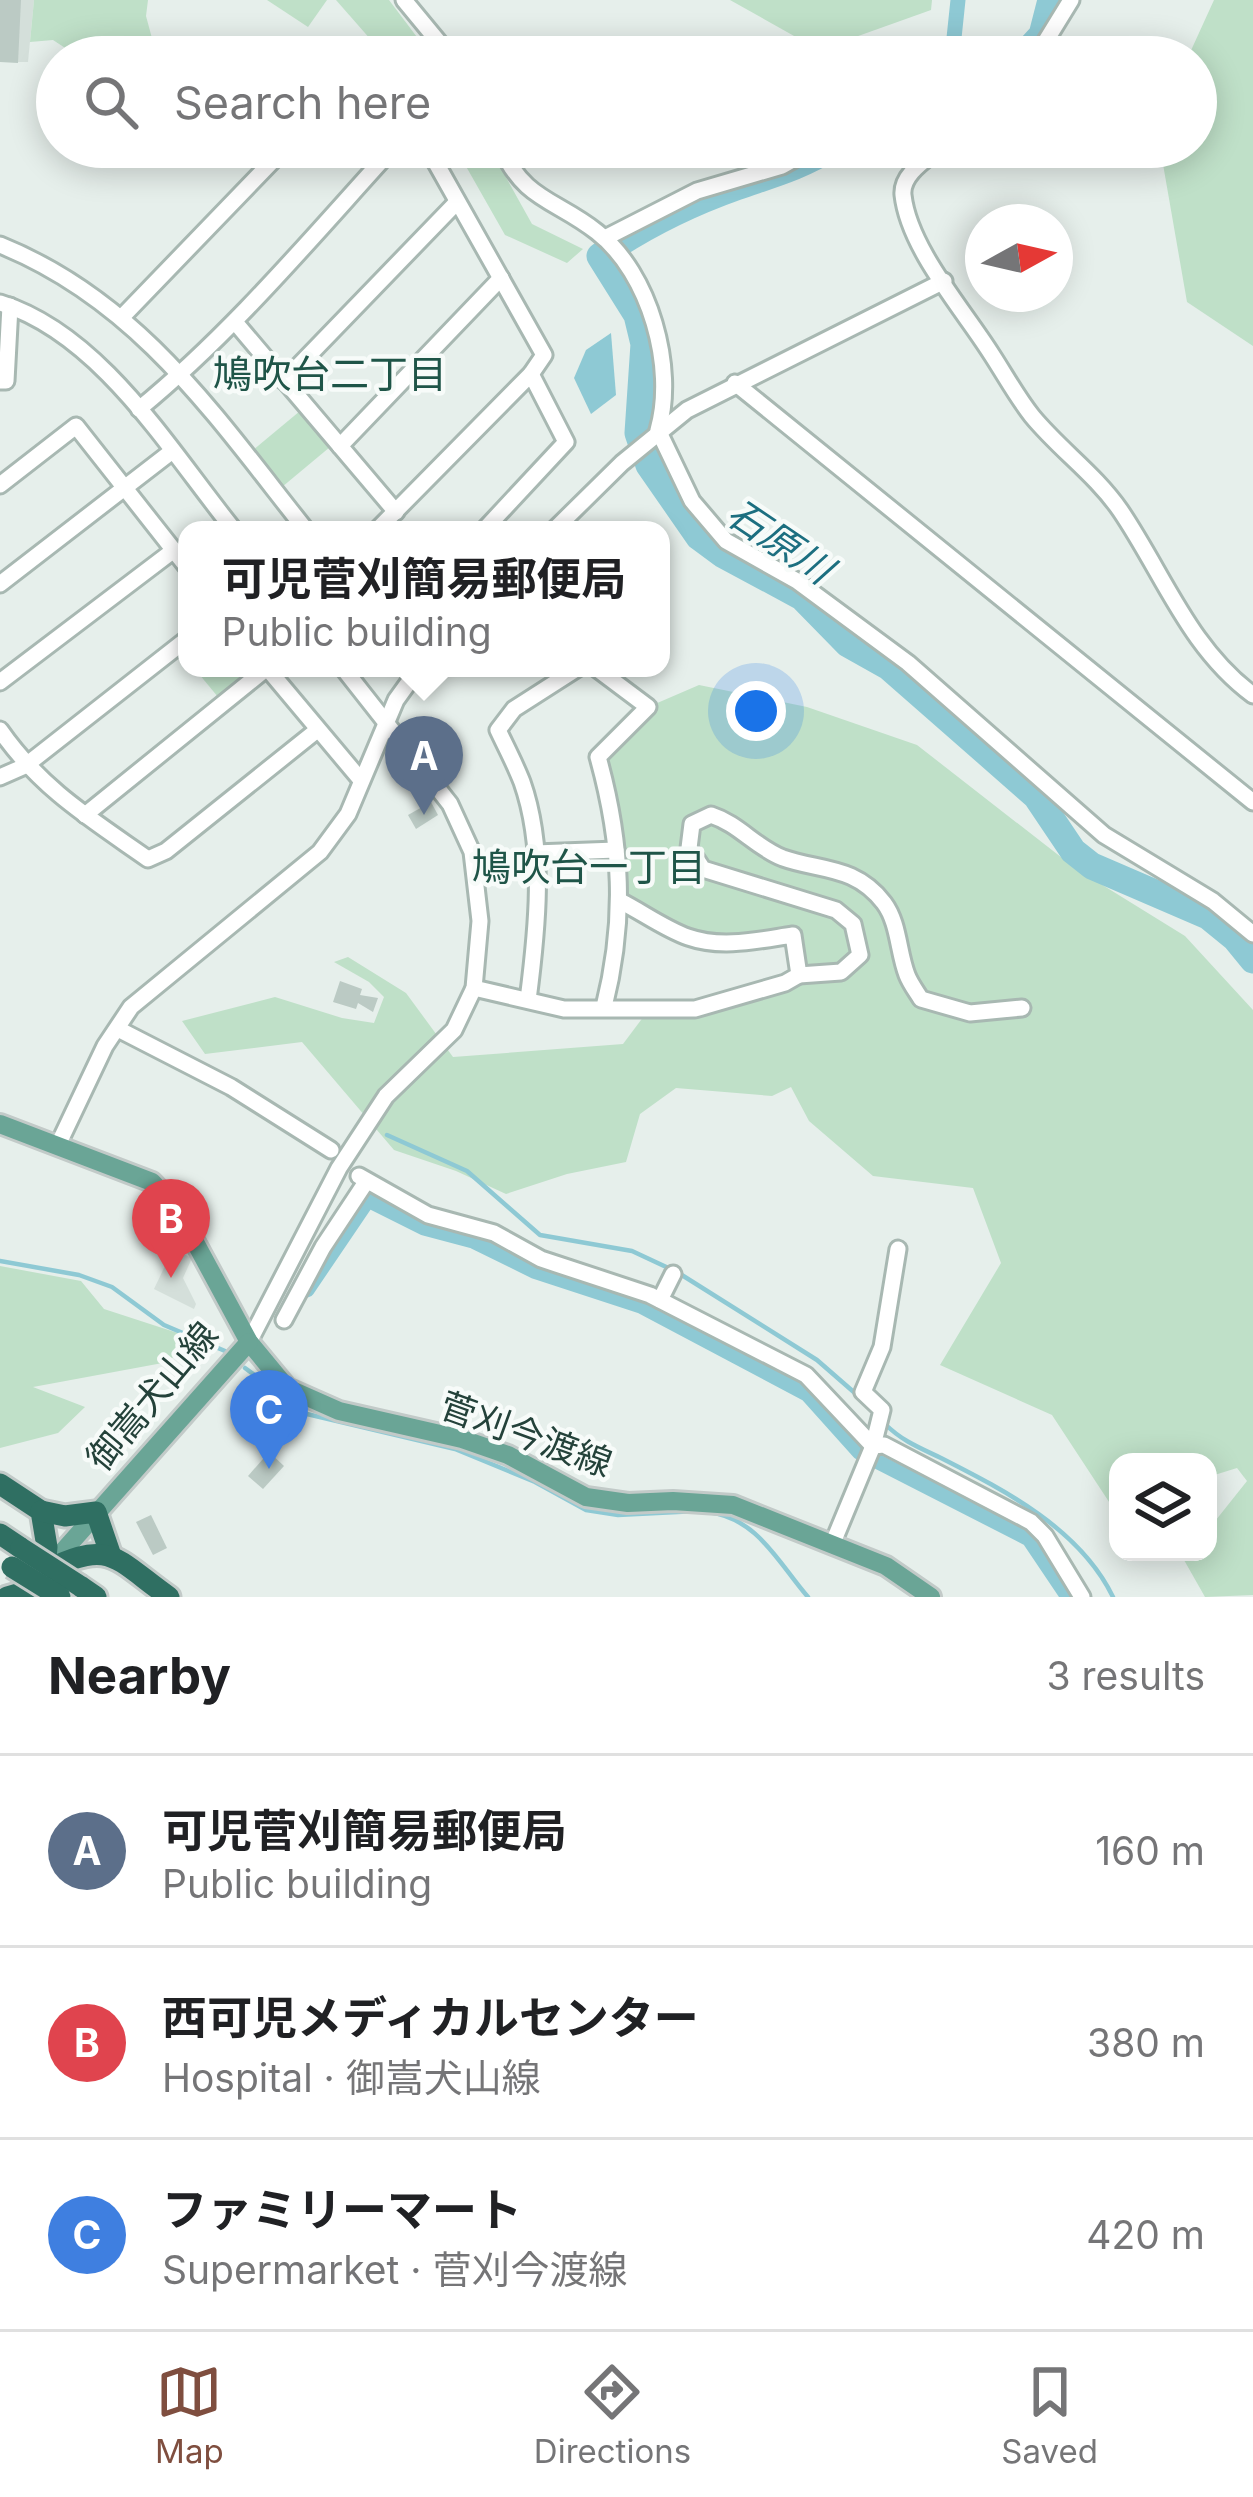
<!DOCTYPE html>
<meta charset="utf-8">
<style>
:root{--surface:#fff;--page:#f6f6f6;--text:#202124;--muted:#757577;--line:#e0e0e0;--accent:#7f4e3f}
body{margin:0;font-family:Inter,"Noto Sans JP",sans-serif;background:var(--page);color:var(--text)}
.controls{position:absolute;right:36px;bottom:36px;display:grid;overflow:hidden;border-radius:24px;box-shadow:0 6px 30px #0003}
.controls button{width:108px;height:108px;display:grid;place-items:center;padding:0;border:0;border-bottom:3px solid var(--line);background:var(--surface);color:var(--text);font:60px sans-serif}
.compass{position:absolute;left:965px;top:204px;width:108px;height:108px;border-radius:50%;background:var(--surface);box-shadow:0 6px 30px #0003;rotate:82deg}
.you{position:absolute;left:756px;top:711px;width:42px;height:42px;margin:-30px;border:9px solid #fff;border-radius:50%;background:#1a73e8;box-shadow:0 0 0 18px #1a73e833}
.badge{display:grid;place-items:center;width:78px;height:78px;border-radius:50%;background:var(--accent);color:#fff;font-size:39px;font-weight:700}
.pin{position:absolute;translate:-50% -99px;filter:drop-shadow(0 3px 6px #0008)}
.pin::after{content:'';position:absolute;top:63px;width:42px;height:36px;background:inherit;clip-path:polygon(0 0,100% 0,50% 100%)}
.popup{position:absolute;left:178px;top:521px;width:492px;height:156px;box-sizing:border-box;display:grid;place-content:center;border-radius:24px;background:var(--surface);filter:drop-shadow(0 3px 9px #0005);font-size:39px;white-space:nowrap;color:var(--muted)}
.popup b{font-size:45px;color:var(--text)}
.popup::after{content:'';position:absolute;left:50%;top:100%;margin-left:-24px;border:24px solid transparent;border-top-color:var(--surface)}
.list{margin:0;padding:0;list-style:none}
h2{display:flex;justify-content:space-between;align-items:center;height:156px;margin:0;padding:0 48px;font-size:51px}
h2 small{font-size:39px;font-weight:400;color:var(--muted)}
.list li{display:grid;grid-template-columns:78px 1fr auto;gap:36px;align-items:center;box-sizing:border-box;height:192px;padding:0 48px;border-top:3px solid var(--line)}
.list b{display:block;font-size:45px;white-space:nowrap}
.list p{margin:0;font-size:39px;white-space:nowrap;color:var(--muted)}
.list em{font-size:39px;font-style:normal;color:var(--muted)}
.icon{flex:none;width:66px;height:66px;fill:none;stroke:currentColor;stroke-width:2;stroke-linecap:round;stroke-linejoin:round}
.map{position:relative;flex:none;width:1253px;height:1597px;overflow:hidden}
.search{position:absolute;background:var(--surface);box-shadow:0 6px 30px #0003;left:36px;right:36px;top:36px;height:132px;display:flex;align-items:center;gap:30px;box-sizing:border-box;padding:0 42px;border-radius:66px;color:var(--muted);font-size:45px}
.sheet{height:732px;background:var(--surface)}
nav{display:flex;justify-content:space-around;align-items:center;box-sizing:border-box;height:168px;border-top:3px solid var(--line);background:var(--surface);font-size:33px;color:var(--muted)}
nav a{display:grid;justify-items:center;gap:6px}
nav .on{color:var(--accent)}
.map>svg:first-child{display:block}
.built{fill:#d4dfda}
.green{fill:#bfe0c8}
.water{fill:#8ec9d4}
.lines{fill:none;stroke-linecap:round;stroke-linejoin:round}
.stream{stroke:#8ec9d4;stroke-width:4.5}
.canal{stroke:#8ec9d4;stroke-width:15}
.river{stroke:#8ec9d4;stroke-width:27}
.building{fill:#bbcac4}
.minor-casing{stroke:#a8b8b2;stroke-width:21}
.major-casing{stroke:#c2cac8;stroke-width:24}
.highway-casing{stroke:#c2cac8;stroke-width:27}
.minor{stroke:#fff;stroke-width:15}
.major{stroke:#6aa596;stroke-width:18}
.highway{stroke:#2f6f62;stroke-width:21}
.highway-bridge-casing{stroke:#c2cac8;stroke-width:27;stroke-linecap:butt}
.highway-bridge{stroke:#2f6f62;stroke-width:21}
.labels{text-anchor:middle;stroke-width:9;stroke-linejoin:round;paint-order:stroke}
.street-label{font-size:36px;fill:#24423a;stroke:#f7fbf9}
.neighbourhood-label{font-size:39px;fill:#1f5548;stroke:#f7fbf9}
.water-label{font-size:39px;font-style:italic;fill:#1c6f80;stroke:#f7fbf9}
</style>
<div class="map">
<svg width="1253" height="1597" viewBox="0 0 1253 1597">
<rect width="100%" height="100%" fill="#e6efeb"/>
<g class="built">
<polygon points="0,0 34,0 28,62 0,62"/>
<polygon points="173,1249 192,1258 183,1278 196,1304 194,1309 154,1289"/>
</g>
<g class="green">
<polygon points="34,0 148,0 146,16 153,42 143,57 79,57 53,40 30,42"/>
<polygon points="267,0 327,0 308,27"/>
<polygon points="336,0 389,0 432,57 386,57"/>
<polygon points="730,0 932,0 931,10 819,50"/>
<polygon points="1214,0 1253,0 1253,346 1187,302 1160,147 1196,147 1196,57 1188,57"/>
<polygon points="455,147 489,147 532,224 583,249 567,263 505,235"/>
<polygon points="306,406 336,442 276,492 246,456"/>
<polygon points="194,668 267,668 223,703"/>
<polygon points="699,685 807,707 917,745 1075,868 1185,936 1253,1010 1253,1595 1205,1597 1184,1560 1190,1552 1208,1552 1208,1530 1247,1481 1237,1468 1208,1477 1208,1462 1118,1462 1118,1507 1113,1508 1052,1415 940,1365 1001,1263 973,1188 873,1176 809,1121 791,1087 772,1096 676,1088 640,1114 626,1162 567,1174 506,1194 456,1171 394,1150 302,1042 205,1054 182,1021 275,997 342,1018 374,1023 384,997 369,982 334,962 348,957 406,993 453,1057 623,1044 647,1012 695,1013 801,974 793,935 704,941 620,901 598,757 648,707"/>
<polygon points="0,1266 81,1281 104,1309 193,1338 168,1362 33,1387 85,1407 58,1433 0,1448"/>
</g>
<polygon class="water" points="611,333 616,395 591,414 574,378 586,350"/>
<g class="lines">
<g class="stream">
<polyline points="1052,4 1055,0"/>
<polyline points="387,1135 467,1171 540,1235 632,1251 677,1272 817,1360 856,1394"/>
<polyline points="0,1261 79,1275 112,1287 164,1325 225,1351"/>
<polyline points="245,1368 307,1414 455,1449 535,1482 586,1510 618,1515 697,1511"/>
<path d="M885 1424C902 1441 920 1448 941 1458 1006 1491 1080 1529 1113 1597"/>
<path d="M708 1512C758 1518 779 1564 808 1597"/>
</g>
<g class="canal">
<polyline points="952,57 958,0"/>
<polyline points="307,1290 368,1200 424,1228 473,1241 534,1271 641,1306 807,1394 859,1452 1029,1539 1068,1597"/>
</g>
<g class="river">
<polyline points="1022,57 1042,35 1051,0"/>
<path d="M832 147C801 167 770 175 736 187 688 204 642 227 600 256L637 315 644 344 638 433 649 465 699 537 722 554 802 597 848 644 889 667 1036 796 1073 851 1092 866 1208 916 1235 938 1253 960"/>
</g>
</g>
<g class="building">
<polygon points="0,0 21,0 18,63 0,62"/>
<polygon points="431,802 438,815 416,829 408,815"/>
<polygon points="340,981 362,989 360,995 378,998 373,1012 358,1003 356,1009 333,1002"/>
<polygon points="269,1452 284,1466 263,1489 248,1476"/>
<polygon points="151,1515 167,1548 153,1555 136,1522"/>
</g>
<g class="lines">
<g class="minor-casing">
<g id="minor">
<polyline points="404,0 451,57"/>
<polyline points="1036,57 1071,0"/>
<path d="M501 147C523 200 557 200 597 232 650 273 676 368 658 430L692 501 726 541 797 581 908 663 1104 835 1213 901 1253 934"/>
<path d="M941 147C927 159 901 174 903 195 909 249 964 310 992 355 1005 375 1017 397 1032 416 1060 450 1095 474 1120 510 1163 573 1189 648 1253 695"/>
<polyline points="605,238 697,191 782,166 816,147"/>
<path d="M0 245C139 301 216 417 306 530"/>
<path d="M0 303C101 334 170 451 234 530"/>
<polyline points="123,316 286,147"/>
<polyline points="235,322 396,512"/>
<polyline points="0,381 6,381 10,306"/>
<polyline points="284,381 456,203"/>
<polyline points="735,383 1253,802"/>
<path d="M139 409C233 332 312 237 394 147"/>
<polyline points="340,446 501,278"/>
<polyline points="0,485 76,426 187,567"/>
<polyline points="377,530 531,374 544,355 427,147"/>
<polyline points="484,530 566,442 531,374"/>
<polyline points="554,530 622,463 687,410 944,281"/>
<polyline points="0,584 171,452"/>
<polyline points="267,668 360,779"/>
<path d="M596 668 648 707 598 757C622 843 626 920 604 1007"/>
<polyline points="0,682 174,550"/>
<path d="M0 730C41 789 91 819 148 859L166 851 316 731"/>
<polyline points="0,777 25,766 187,639"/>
<polyline points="85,815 267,668"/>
<polyline points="535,853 616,850"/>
<path d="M799 975 841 972 860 955 853 924 836 910 703 869 689 848 692 824 711 815C739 824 755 847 783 858 819 871 855 865 884 903 899 923 898 952 907 975 910 983 916 991 921 999L970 1013 1022 1008"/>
<path d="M474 988 564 1009H695L785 983 799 975 793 935C759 940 722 949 688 937 665 929 642 912 620 901"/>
<path d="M528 1000C537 930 546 850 522 782 515 764 506 747 498 730L514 709 578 668"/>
<polyline points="118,1029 231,1087 331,1150"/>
<polyline points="58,1145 105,1046 131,1007 320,852 348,814 396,700 419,668"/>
<polyline points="359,1176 428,1215 494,1233 541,1259 650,1295 806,1375 873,1446 884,1445 1031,1522 1045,1536 1082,1597"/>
<polyline points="660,1300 673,1274"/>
<polyline points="284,1320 323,1247 366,1182"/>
<polyline points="249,1342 339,1168 386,1096 454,1030 474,988 480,921 472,852 450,804 343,668"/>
<polyline points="832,1545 873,1446 882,1410 863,1392 882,1347 898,1249"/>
</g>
</g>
<g class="major-casing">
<g id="major">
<polyline points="0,1124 152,1182 176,1207 249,1342 287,1388 339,1411 462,1439 508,1455 586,1497 628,1503 673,1501 733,1505 886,1566 931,1597"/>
<polyline points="49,1567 249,1342"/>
</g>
</g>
<g class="highway-casing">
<g id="highway">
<polyline points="0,1484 41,1511 47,1547 45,1571"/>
<polyline points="41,1511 65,1516 96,1512 111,1556"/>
<polyline points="0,1534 21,1548"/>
<path d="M45 1571C111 1538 114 1558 169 1597"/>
<polyline points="80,1586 96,1597"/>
<polyline points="7,1597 31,1590 32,1597"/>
</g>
</g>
<use href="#minor" class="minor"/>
<use href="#major" class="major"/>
<use href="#highway" class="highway"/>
<g class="highway-bridge-casing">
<g id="highway-bridge">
<polyline points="21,1548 80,1586"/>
<polyline points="12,1567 60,1597"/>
</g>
</g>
<use href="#highway-bridge" class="highway-bridge"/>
</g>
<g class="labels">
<g class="street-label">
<text transform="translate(152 1396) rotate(-50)" y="13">御嵩犬山線</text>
<text transform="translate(526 1434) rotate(20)" y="13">菅刈今渡線</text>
</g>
<g class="neighbourhood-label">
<text x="330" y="388">鳩吹台二丁目</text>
<text x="589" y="881">鳩吹台一丁目</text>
</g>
<g class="water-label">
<text transform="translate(780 541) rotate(34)" y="14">石原川</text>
</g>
</g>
</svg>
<div class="controls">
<button><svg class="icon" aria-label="layers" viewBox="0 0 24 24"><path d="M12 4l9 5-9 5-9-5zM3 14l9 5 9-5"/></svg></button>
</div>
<svg class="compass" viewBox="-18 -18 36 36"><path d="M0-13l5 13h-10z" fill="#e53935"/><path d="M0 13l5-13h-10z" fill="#757577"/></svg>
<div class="you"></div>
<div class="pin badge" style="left:424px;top:815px;background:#5c6f8a">A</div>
<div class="popup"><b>可児菅刈簡易郵便局</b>Public building</div>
<div class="pin badge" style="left:171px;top:1278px;background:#e0444e">B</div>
<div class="pin badge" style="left:269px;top:1469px;background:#3f7fe0">C</div>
<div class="search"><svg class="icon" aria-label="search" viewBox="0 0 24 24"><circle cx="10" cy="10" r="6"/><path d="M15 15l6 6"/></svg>Search here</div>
</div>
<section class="sheet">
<h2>Nearby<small>3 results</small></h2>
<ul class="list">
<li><span class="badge" style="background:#5c6f8a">A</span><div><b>可児菅刈簡易郵便局</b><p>Public building</p></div><em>160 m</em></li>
<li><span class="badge" style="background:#e0444e">B</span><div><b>西可児メディカルセンター</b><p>Hospital · 御嵩犬山線</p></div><em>380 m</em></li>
<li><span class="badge" style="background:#3f7fe0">C</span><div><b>ファミリーマート</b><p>Supermarket · 菅刈今渡線</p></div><em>420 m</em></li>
</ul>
</section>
<nav>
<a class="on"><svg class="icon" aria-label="map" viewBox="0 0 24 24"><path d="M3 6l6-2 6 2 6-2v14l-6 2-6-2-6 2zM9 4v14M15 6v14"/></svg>Map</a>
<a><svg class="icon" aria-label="directions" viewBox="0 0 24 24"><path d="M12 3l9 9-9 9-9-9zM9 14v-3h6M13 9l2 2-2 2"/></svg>Directions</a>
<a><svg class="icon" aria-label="saved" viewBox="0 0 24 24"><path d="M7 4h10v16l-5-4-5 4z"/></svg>Saved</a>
</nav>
